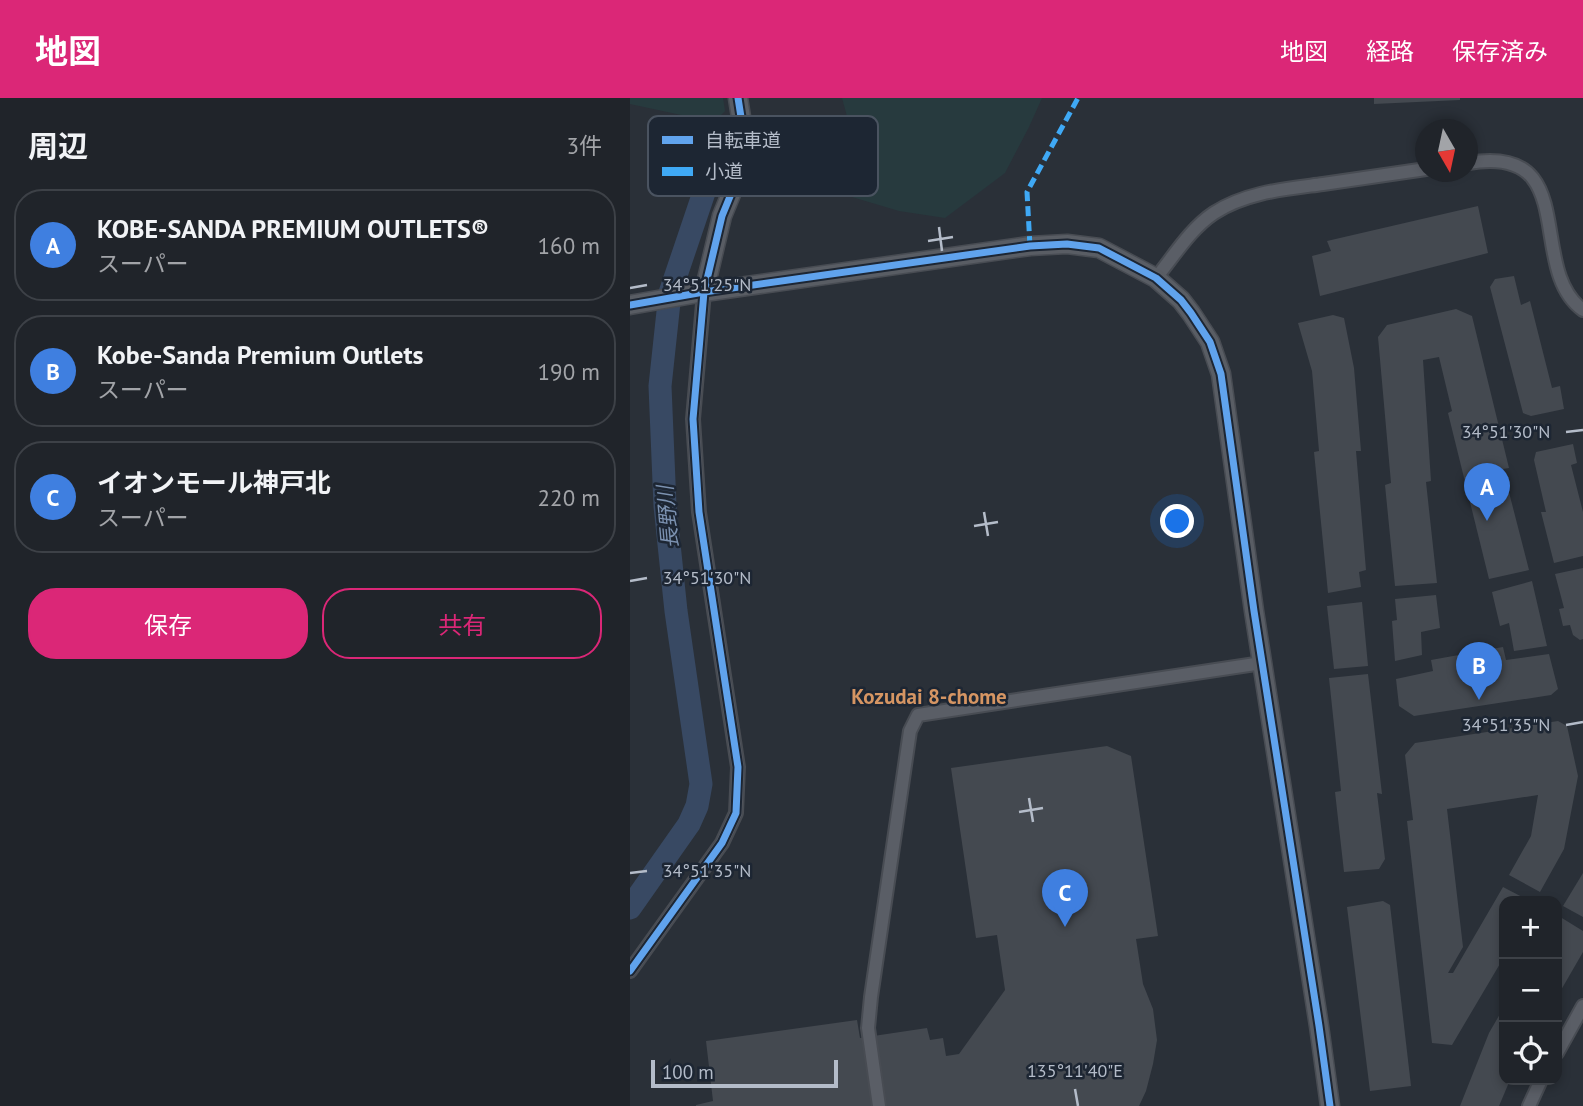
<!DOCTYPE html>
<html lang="ja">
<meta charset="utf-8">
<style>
:root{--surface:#20242a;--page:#282c32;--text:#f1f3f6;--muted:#a2a4a8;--line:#3d4147;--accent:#db2777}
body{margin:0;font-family:"PT Sans","Noto Sans JP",sans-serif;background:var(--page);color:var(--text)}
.controls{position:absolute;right:21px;bottom:21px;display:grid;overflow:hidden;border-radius:14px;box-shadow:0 4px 10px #0003}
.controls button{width:63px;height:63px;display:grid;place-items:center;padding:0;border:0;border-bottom:2px solid var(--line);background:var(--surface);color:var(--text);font:35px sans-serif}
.compass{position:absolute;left:785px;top:21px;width:63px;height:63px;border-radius:50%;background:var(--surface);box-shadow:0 4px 10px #0003;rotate:171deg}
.scale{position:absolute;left:21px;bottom:18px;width:187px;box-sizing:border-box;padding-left:7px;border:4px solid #b4bcc9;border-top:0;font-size:19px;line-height:24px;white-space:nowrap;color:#b4bcc9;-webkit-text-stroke:5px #1d2633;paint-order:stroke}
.you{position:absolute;left:548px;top:424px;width:24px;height:24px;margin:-18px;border:5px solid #fff;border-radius:50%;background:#1a73e8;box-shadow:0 0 0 10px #1a73e833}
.badge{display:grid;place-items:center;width:46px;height:46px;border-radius:50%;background:var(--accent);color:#fff;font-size:23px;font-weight:700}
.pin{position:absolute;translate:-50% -58px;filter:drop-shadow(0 2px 4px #0008)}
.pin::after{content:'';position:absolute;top:37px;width:24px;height:21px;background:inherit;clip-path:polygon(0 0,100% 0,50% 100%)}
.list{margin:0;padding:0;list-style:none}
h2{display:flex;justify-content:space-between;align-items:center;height:91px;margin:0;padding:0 28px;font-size:30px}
h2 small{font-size:23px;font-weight:400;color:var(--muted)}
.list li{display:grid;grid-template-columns:46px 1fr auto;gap:21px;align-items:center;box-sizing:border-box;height:112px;margin:0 14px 14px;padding:0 14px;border:2px solid var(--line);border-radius:28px}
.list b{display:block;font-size:26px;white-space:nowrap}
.list p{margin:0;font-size:23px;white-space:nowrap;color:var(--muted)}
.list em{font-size:23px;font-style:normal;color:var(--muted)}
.actions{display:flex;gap:14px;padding:21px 28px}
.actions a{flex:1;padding:16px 0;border:2px solid var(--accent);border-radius:28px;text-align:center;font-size:24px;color:var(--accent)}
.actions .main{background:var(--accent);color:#fff}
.icon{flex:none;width:38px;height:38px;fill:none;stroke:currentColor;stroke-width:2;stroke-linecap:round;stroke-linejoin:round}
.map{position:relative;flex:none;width:953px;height:1008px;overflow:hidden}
header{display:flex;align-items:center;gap:42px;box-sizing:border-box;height:98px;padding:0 35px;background:var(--accent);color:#fff}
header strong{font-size:33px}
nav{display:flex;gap:38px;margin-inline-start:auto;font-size:24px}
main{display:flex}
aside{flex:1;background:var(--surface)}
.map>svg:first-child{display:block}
.green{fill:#273a3e}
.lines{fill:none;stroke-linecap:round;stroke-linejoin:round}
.river{stroke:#384963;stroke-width:23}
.building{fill:#444950}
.street-casing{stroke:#484c53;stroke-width:16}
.secondary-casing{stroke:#484c53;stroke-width:21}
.street{stroke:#5a5e66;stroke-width:12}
.secondary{stroke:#595d64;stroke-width:18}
.quiet{stroke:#3fa9f5;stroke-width:5;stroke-dasharray:10 5;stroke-linecap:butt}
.cycleway-casing{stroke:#1d2633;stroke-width:11}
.cycleway{stroke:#60a3ed;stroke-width:7}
.ticks{fill:none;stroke:#b4bcc9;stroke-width:2.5}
.labels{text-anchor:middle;stroke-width:5;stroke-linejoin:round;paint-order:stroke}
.water-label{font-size:21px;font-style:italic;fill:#7c92b1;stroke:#1d2633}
.neighbourhood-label{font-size:21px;font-weight:bold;fill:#d59563;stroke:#1d2633}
.key{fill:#1d2633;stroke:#4a5360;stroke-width:2}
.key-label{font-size:19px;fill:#b4bcc9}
.ticks-label{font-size:18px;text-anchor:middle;fill:#b4bcc9;stroke:#1d2633;stroke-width:5;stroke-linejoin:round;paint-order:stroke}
</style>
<header>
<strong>地図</strong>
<nav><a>地図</a><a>経路</a><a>保存済み</a></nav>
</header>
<main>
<aside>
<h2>周辺<small>3件</small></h2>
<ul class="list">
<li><span class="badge" style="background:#3f7fe0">A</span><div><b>KOBE-SANDA PREMIUM OUTLETS®</b><p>スーパー</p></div><em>160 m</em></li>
<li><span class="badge" style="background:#3f7fe0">B</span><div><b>Kobe-Sanda Premium Outlets</b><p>スーパー</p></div><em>190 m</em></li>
<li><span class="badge" style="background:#3f7fe0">C</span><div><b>イオンモール神戸北</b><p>スーパー</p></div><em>220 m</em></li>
</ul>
<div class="actions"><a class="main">保存</a><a>共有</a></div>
</aside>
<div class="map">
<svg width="953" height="1008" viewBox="0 0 953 1008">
<rect width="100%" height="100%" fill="#2a3038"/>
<g class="green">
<polygon points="0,0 93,0 95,13 84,24 0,6"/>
<polygon points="212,0 412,0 399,29 375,75 315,120 269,113 222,99 230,66"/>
</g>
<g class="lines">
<polyline class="river" points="0,810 59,726 67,708 71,686 46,513 35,408 30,288 40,195 87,56"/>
</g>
<g class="building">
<polygon points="744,0 830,0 830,2 744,6"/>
<polygon points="848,108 858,155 690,198 682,158 701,153 697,143"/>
<polygon points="884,178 891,207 900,203 922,290 930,288 934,311 901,318 893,315 860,189 865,181"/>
<polygon points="826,211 842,218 879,370 873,371 899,472 859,481 818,315 822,313 809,259 793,262 801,383 796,384 807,485 765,488 755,387 761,385 748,239 757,227"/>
<polygon points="703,217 714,220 724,270 731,353 726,353 736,472 729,474 731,489 698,495 684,354 689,353 682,273 668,225"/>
<polygon points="943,346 947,365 941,367 953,414 953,458 924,465 911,414 916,414 904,362 906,354"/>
<polygon points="953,470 953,541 950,542 943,537 940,527 933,528 929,511 934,510 925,476"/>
<polygon points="902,483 917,548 884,553 879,525 870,528 862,494"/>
<polygon points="806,497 810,530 791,534 792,557 765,563 762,523 767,522 765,501"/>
<polygon points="732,504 738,568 704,571 697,508"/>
<polygon points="873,549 876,562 919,556 928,591 921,597 784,618 769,608 766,581 803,573 801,562"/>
<polygon points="738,576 752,696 747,695 755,761 749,771 714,774 705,694 711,693 699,580"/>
<polygon points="928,623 937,628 948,678 934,751 910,794 879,777 901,738 908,697 817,711 833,849 818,875 823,875 873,789 900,803 874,803 874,859 822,947 802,945 777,723 783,722 775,657 785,645"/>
<polygon points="477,648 501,658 528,838 506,841 513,886 523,911 527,942 523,966 516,993 509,1008 66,1008 66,1007 83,1003 76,943 227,922 230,940 297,930 300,942 313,940 316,958 329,956 375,892 367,837 346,840 321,670"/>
<polygon points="953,775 953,819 933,808"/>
<polygon points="753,803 760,807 781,988 740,993 717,809"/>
<polygon points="927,817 953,833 953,854 927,899"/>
<polygon points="874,909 874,982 880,982 869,1008 830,1008 859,935"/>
</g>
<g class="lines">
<g class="street-casing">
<g id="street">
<path d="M838 65C953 45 895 170 953 212"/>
<path d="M526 180C544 158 560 131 584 115 616 94 656 91 693 86 727 81 761 76 796 71"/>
<polyline points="0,873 92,745 106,715 108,669 69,414 63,321 74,194"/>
<polyline points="927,955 953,908"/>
<polyline points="249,1008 238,930 241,899 280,633 288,617 632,565"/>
<polyline points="899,1008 911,982"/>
</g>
</g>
<g class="secondary-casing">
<g id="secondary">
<polyline points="74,194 92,118 117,57 108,0"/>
<polyline points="0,207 74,194 400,148 437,146 469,150 526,180 551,202 561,215 580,244 591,276 624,513 689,928 700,1008"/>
</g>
</g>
<use href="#street" class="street"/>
<use href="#secondary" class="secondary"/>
<polyline class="quiet" points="400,148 397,94 448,0"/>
<g class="cycleway-casing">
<g id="cycleway">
<polyline points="0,207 74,194 400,148 437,146 469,150 526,180 551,202 561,215 580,244 591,276 624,513 689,928 700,1008"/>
<polyline points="0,873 92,745 106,715 108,669 69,414 63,321 74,194 92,118 117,57 108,0"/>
</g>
</g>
<use href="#cycleway" class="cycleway"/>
</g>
<path class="ticks" d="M309 129 312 153M298 143 323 139M0 190 17 187M936 334 953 332M354 414 358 438M344 428 368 424M0 483 17 480M936 627 953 624M399 700 403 724M389 714 413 710M0 775 17 773M445 991 448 1008"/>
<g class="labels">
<g class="water-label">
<text transform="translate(38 419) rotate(-95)" y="7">長野川</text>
</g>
<g class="neighbourhood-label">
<text x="299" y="606">Kozudai 8-chome</text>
</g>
</g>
<rect x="18" y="18" width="230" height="80" rx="10" class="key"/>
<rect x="32" y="38" width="31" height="8" fill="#60a3ed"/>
<rect x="32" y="69" width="31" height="9" fill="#3fa9f5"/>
<g class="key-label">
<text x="75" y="49">自転車道</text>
<text x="75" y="80">小道</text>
</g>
<g class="ticks-label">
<text x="77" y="193">34°51'25"N</text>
<text x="876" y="340">34°51'30"N</text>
<text x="77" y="486">34°51'30"N</text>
<text x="876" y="633">34°51'35"N</text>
<text x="77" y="779">34°51'35"N</text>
<text x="445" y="979">135°11'40"E</text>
</g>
</svg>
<div class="controls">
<button>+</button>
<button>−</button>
<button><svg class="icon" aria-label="locate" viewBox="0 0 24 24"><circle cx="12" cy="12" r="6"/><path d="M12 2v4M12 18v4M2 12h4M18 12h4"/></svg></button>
</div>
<svg class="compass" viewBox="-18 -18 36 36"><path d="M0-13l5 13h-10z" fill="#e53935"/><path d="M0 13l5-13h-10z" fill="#a2a4a8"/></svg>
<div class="scale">100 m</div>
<div class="you"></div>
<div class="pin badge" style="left:857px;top:423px;background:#3f7fe0">A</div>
<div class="pin badge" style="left:849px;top:602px;background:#3f7fe0">B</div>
<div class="pin badge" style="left:435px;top:829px;background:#3f7fe0">C</div>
</div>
</main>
